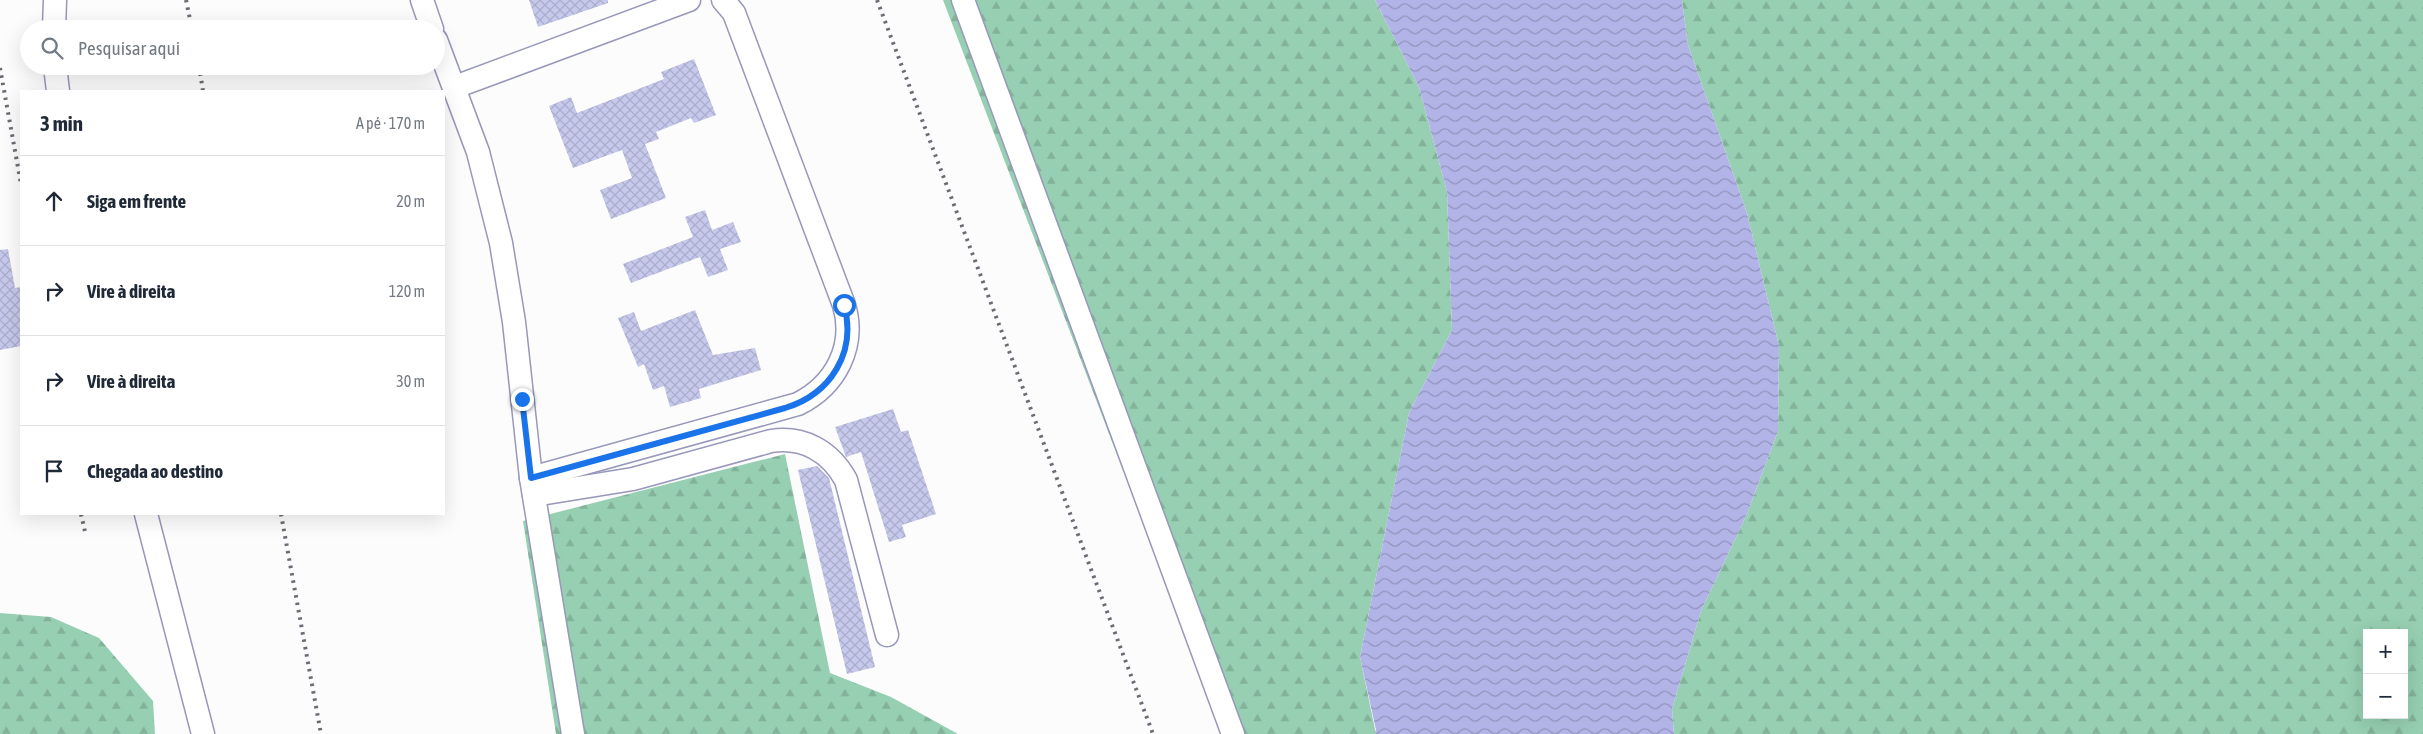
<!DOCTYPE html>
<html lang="pt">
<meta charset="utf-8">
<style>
:root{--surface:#fff;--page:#f2f2f3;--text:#1f2937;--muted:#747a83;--line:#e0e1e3}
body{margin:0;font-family:"Asap Condensed",sans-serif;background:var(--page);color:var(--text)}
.controls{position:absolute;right:15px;bottom:15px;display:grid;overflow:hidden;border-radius:0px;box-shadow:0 5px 20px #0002}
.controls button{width:45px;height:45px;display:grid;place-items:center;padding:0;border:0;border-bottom:1px solid var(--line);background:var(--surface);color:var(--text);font:25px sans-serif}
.stop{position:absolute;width:15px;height:15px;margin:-11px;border:4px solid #1a73e8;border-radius:50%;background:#fff}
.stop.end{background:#1a73e8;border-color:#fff;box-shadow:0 1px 5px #0008}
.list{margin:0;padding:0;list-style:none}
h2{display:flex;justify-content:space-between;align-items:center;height:65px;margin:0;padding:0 20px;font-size:21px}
h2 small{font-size:16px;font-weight:400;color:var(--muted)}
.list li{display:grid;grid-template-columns:32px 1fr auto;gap:15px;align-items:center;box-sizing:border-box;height:90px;padding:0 20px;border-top:1px solid var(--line)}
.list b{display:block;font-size:19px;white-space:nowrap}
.list em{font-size:16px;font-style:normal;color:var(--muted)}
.icon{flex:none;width:28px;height:28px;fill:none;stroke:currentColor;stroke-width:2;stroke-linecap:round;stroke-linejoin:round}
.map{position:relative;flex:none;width:2423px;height:734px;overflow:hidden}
.search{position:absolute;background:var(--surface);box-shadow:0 5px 20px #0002;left:20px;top:20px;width:425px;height:55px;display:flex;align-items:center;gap:12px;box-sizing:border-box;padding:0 18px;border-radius:28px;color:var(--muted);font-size:19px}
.panel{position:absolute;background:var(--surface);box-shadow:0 5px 20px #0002;left:20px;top:90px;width:425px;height:425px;border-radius:0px}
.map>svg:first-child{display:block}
.forest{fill:url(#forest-firs);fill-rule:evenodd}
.water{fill:url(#water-waves)}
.building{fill:url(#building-cross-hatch)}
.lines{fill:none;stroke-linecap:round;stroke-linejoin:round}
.minor-casing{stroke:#9798ba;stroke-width:25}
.minor{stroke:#fff;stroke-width:22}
.rail{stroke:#6a6b75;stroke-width:4;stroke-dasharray:2.5 5;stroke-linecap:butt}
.route{stroke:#1a73e8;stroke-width:6}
</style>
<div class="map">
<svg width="2423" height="734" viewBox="0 0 2423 734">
<defs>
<pattern id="forest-firs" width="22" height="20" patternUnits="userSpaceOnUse" patternTransform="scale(1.25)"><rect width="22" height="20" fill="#96cfb1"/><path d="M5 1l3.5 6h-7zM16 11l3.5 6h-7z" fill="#82b299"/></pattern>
<pattern id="water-waves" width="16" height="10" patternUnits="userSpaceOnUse" patternTransform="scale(1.25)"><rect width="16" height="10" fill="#b2b4e7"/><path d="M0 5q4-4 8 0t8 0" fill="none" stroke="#9193bd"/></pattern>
<pattern id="building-cross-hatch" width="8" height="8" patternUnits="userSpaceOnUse" patternTransform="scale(1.25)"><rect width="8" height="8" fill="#c7c9ec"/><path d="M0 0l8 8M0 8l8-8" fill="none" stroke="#abadcb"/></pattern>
</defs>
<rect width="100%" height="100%" fill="#fcfcfc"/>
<g class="forest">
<polygon points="943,0 1375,0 1419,87 1447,192 1452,330 1409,413 1360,657 1376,734 1224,734"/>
<path d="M1682 0H2423V734H1674L1672 709 1701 611 1747 514 1778 431 1779 346 1747 213 1688 45ZM2367 633H2404V715H2367Z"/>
<polygon points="785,454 830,673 891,697 958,734 556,734 523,521"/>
<polygon points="0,613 51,617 99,638 153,701 155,734 0,734"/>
</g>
<polygon class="water" points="1375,0 1682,0 1688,45 1747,213 1779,346 1778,431 1747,514 1701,611 1672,709 1674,734 1376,734 1375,732 1376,730 1360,657 1409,413 1452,330 1447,192 1419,87"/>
<g class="building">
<polygon points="529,0 608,0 608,3 538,27"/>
<polygon points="694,59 716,115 694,123 691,118 656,132 659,139 645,144 666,198 611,219 600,190 632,178 622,150 573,168 549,106 571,97 577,113 664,79 661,72"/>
<polygon points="705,210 712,230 733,222 741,242 720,249 728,270 708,277 700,257 631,283 623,264 693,237 685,217"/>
<polygon points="8,249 15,288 21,287 21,346 0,350 0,250"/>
<polygon points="695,310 713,355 755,348 761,370 699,389 701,398 670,407 664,386 653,390 644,364 638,367 618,318 634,312 641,331"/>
<polygon points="893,409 901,432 908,430 936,514 902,525 906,537 889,542 861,452 846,457 835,427"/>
<polygon points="817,466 829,478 875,667 847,674 798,470"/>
</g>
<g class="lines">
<g class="minor-casing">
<g id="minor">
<polyline points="422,0 432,29"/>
<polyline points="963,0 1233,734"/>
<polyline points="54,29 55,0"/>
<polyline points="436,40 478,152 501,243 514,322 531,478 573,734"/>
<polyline points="55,66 58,91"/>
<polyline points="455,87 689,0"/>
<path d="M531 478 798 404C836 385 856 346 844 305L734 13 723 0"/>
<path d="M534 495 633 479 771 441C803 436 830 451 846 480L887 635"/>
<polyline points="146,514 203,734"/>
</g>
</g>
<use href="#minor" class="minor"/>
<g class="rail">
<polyline points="186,0 192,29"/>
<polyline points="877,0 1153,734"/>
<polyline points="199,66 203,91"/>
<polyline points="0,68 21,184"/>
<polyline points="81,514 86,536"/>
<polyline points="281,514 321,734"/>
</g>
</g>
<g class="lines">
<path class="route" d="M522 399 531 478 785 408C831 394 857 352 844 305"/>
</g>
</svg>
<div class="controls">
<button>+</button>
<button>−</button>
</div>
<div class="stop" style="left:844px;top:305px"></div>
<div class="stop end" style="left:522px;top:399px"></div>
<div class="search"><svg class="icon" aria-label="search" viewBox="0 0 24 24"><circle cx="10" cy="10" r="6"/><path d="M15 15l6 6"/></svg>Pesquisar aqui</div>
<section class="panel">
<h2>3 min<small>A pé · 170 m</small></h2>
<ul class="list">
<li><svg class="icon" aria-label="ahead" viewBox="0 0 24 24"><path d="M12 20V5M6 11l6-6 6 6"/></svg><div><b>Siga em frente</b></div><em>20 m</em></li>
<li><svg class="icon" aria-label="right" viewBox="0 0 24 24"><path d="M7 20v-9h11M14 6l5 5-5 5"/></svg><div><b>Vire à direita</b></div><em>120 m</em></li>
<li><svg class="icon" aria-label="right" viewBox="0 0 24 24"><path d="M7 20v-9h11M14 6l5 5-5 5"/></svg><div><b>Vire à direita</b></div><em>30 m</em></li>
<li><svg class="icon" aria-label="arrive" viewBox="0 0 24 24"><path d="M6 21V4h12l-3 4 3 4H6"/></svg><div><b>Chegada ao destino</b></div></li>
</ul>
</section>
</div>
